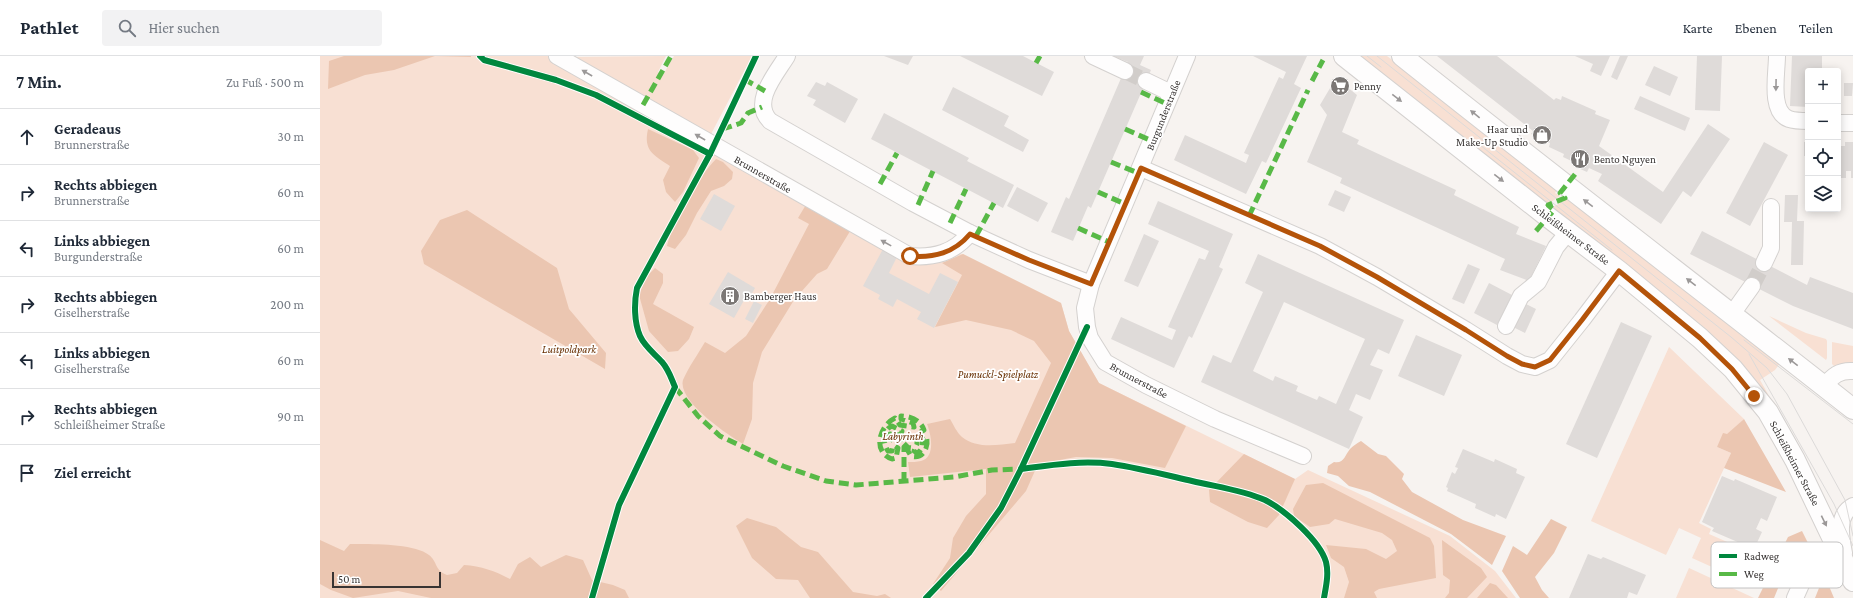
<!DOCTYPE html>
<html lang="de">
<meta charset="utf-8">
<style>
:root{--surface:#fff;--page:#f2f2f3;--text:#1f2937;--muted:#747a83;--line:#e0e1e3}
body{margin:0;font-family:"Crimson Pro",serif;background:var(--page);color:var(--text)}
.controls{position:absolute;right:12px;top:12px;display:grid;overflow:hidden;border-radius:4px;box-shadow:0 2px 10px #0003}
.controls button{width:36px;height:36px;display:grid;place-items:center;padding:0;border:0;border-bottom:1px solid var(--line);background:var(--surface);color:var(--text);font:20px sans-serif}
.scale{position:absolute;left:12px;bottom:10px;width:109px;box-sizing:border-box;padding-left:4px;border:2px solid #383433;border-top:0;font-size:11px;line-height:14px;white-space:nowrap;color:#383433;-webkit-text-stroke:3px #fff;paint-order:stroke}
.stop{position:absolute;width:12px;height:12px;margin:-9px;border:3px solid #b45309;border-radius:50%;background:#fff}
.stop.end{background:#b45309;border-color:#fff;box-shadow:0 1px 4px #0008}
.list{margin:0;padding:0;list-style:none}
h2{display:flex;justify-content:space-between;align-items:center;height:52px;margin:0;padding:0 16px;font-size:17px}
h2 small{font-size:13px;font-weight:400;color:var(--muted)}
.list li{display:grid;grid-template-columns:26px 1fr auto;gap:12px;align-items:center;box-sizing:border-box;height:56px;padding:0 16px;border-top:1px solid var(--line)}
.list b{display:block;font-size:15px;white-space:nowrap}
.list p{margin:0;font-size:13px;white-space:nowrap;color:var(--muted)}
.list em{font-size:13px;font-style:normal;color:var(--muted)}
.icon{flex:none;width:22px;height:22px;fill:none;stroke:currentColor;stroke-width:2;stroke-linecap:round;stroke-linejoin:round}
.map{position:relative;flex:none;width:1533px;height:542px;overflow:hidden}
header{display:flex;align-items:center;gap:24px;box-sizing:border-box;height:56px;padding:0 20px;background:var(--surface);border-bottom:1px solid var(--line)}
header strong{font-size:19px}
nav{display:flex;gap:22px;margin-inline-start:auto;font-size:14px}
.search{width:280px;height:36px;background:var(--page);display:flex;align-items:center;gap:10px;box-sizing:border-box;padding:0 14px;border-radius:4px;color:var(--muted);font-size:15px}
main{display:flex}
aside{flex:1;background:var(--surface)}
.map>svg:first-child{display:block}
.green{fill:#f8e0d3}
.forest{fill:#ebc6b1}
.building{fill:#dfdbd9;fill-rule:evenodd}
.lines{fill:none;stroke-linecap:round;stroke-linejoin:round}
.minor-tunnel{stroke:#d1cdca;stroke-width:16;stroke-dasharray:16 8;stroke-linecap:butt}
.minor-casing{stroke:#d4d1cf;stroke-width:18}
.major-casing{stroke:#d4d1cf;stroke-width:22}
.minor{stroke:#fefdfd;stroke-width:16}
.major{stroke:#fefdfd;stroke-width:20}
.tram{stroke:#dcdad9;stroke-width:1}
.quiet{stroke:#58b947;stroke-width:5;stroke-dasharray:10 5;stroke-linecap:butt}
.cycleway-casing{stroke:#fff;stroke-width:8}
.cycleway{stroke:#00873e;stroke-width:6}
.oneway{fill:#9b9898}
.route{stroke:#b45309;stroke-width:5}
.labels{text-anchor:middle;stroke-width:3.5;stroke-linejoin:round;paint-order:stroke}
.poi-label{font-size:11px;fill:#383433;stroke:#fff;text-anchor:start}
.street-label{font-size:11px;fill:#383433;stroke:#fff}
.park-label{font-size:11px;font-style:italic;fill:#693003;stroke:#fff}
.key{fill:#fff;stroke:#c3c2c2;stroke-width:1}
.key-label{font-size:11px;fill:#383433}
</style>
<header>
<strong>Pathlet</strong>
<div class="search"><svg class="icon" aria-label="search" viewBox="0 0 24 24"><circle cx="10" cy="10" r="6"/><path d="M15 15l6 6"/></svg>Hier suchen</div>
<nav><a>Karte</a><a>Ebenen</a><a>Teilen</a></nav>
</header>
<main>
<aside>
<h2>7 Min.<small>Zu Fuß · 500 m</small></h2>
<ul class="list">
<li><svg class="icon" aria-label="ahead" viewBox="0 0 24 24"><path d="M12 20V5M6 11l6-6 6 6"/></svg><div><b>Geradeaus</b><p>Brunnerstraße</p></div><em>30 m</em></li>
<li><svg class="icon" aria-label="right" viewBox="0 0 24 24"><path d="M7 20v-9h11M14 6l5 5-5 5"/></svg><div><b>Rechts abbiegen</b><p>Brunnerstraße</p></div><em>60 m</em></li>
<li><svg class="icon" aria-label="left" viewBox="0 0 24 24"><path d="M17 20v-9H6M10 6l-5 5 5 5"/></svg><div><b>Links abbiegen</b><p>Burgunderstraße</p></div><em>60 m</em></li>
<li><svg class="icon" aria-label="right" viewBox="0 0 24 24"><path d="M7 20v-9h11M14 6l5 5-5 5"/></svg><div><b>Rechts abbiegen</b><p>Giselherstraße</p></div><em>200 m</em></li>
<li><svg class="icon" aria-label="left" viewBox="0 0 24 24"><path d="M17 20v-9H6M10 6l-5 5 5 5"/></svg><div><b>Links abbiegen</b><p>Giselherstraße</p></div><em>60 m</em></li>
<li><svg class="icon" aria-label="right" viewBox="0 0 24 24"><path d="M7 20v-9h11M14 6l5 5-5 5"/></svg><div><b>Rechts abbiegen</b><p>Schleißheimer Straße</p></div><em>90 m</em></li>
<li><svg class="icon" aria-label="arrive" viewBox="0 0 24 24"><path d="M6 21V4h12l-3 4 3 4H6"/></svg><div><b>Ziel erreicht</b></div></li>
</ul>
</aside>
<div class="map">
<svg width="1533" height="542" viewBox="0 0 1533 542">
<rect width="100%" height="100%" fill="#f7f3f0"/>
<g class="green">
<polygon points="0,0 234,0 590,200 627,195 643,198 741,247 749,275 779,327 975,423 988,414 1130,480 1175,515 1196,542 0,542"/>
<polygon points="346,0 338,16 343,19 354,0 432,0 390,80 254,1"/>
<polygon points="1035,0 1067,0 1238,133 1235,137 1240,140 1225,150"/>
<polygon points="1248,141 1461,306 1455,314 1440,324 1471,379 1235,158 1237,155 1233,151 1244,145"/>
<polygon points="1449,260 1486,277 1506,283 1507,285 1507,302 1506,304"/>
<polygon points="1512,286 1533,290 1533,308 1515,311 1512,308"/>
<polygon points="1349,291 1424,363 1407,379 1397,391 1411,397 1379,467 1391,473 1389,478 1444,502 1432,529 1372,502 1381,482 1359,472 1346,499 1271,465"/>
<polygon points="1369,512 1434,542 1356,542"/>
</g>
<g class="forest">
<polygon points="24,0 151,0 151,1 115,0 74,14 45,19 8,33 9,5"/>
<path d="M328 73 373 94 379 102 363 136 355 146 346 136 343 124 350 110C334 99 323 95 328 73Z"/>
<path d="M396 103 403 106 413 116 412 123 404 130 391 135 377 157 366 179 355 193 347 190C353 165 378 121 396 103Z"/>
<path d="M487 147 532 172 507 213 497 218 474 244 442 296 433 327 432 363 423 388C408 379 357 345 363 324 368 312 378 298 385 286L405 297 426 280 450 243 489 168 478 162Z"/>
<polygon points="147,154 237,212 249,253 286,297 285,313 104,208 101,195 120,164"/>
<path d="M643 198 741 247 749 275 779 327 866 370 845 412 792 402 756 401 718 408 706 435 621 535 613 528 630 502 633 482 646 460 666 438V413L590 421 588 406C592 406 597 406 601 405 616 401 611 378 607 368L630 363C633 368 637 377 642 381 657 393 677 389 695 387L731 307 714 285 691 274 646 264 615 271 642 219 622 207Z"/>
<polygon points="335,212 343,218 343,227 333,248 374,271 369,283 358,295 348,296 329,275 319,239 326,221"/>
<polygon points="1424,363 1466,436 1404,412 1411,397 1397,391 1403,377 1407,378"/>
<path d="M1041 385 1058 398 1066 400 1084 418 1082 423 1092 436 1143 464 1186 480 1172 509 1131 478 1050 436 1029 430 1018 420 1007 417 1008 410 1014 406C1024 408 1025 399 1030 393 1033 390 1037 387 1041 385Z"/>
<polygon points="924,398 975,423 959,459 947,472 928,466 890,446 889,434"/>
<polygon points="1003,427 1110,482 1114,490 1116,522 1059,533 1054,536 1057,542 1024,542 1029,526 1024,511 1011,502 1006,489 1046,493 1066,503 1077,495 1072,484 1062,477 1015,463 1009,468 990,471 974,460 973,453 986,429"/>
<polygon points="427,462 456,471 481,491 498,496 533,536 557,540 565,538 571,542 490,542 478,524 456,523 432,502 416,470"/>
<polygon points="1231,463 1247,471 1234,497 1215,521 1222,534 1229,542 1200,542 1182,515 1193,490 1207,499"/>
<polygon points="1482,475 1491,493 1476,502 1482,512 1497,505 1500,510 1482,519 1466,513 1454,542 1438,542 1468,481"/>
<path d="M0 484 24 495 30 488C50 488 94 487 109 499 118 506 114 514 127 519L137 517 144 509C161 510 175 515 190 523L198 508 210 501 221 511 246 499 263 504 272 524 293 529 305 534 309 542H111L78 535 33 542 11 534 0 528Z"/>
<polygon points="1122,484 1161,512 1167,521 1147,542 1125,542 1129,537 1130,524 1123,519"/>
<polygon points="1506,523 1514,542 1495,542 1501,527"/>
<polygon points="1170,527 1176,529 1188,542 1157,542"/>
</g>
<g class="building">
<polygon points="564,0 593,0 588,9"/>
<polygon points="640,0 703,0 734,16 722,40"/>
<polygon points="793,0 824,0 820,9 831,14 771,152 768,150 753,185 731,176 746,141 749,143 808,6"/>
<polygon points="933,0 987,0 974,28 981,32 946,107 942,105 926,138 854,104 865,79 926,107 929,99 924,97 959,21 963,23 966,16"/>
<polygon points="1117,0 1177,0 1234,44 1236,42 1241,44 1242,40 1276,55 1275,58 1290,64 1279,90 1343,136 1388,68 1410,83 1371,141 1363,135 1341,168 1278,125 1282,118 1269,112 1267,116 1258,112 1260,109 1243,101 1244,98 1229,91 1230,87 1211,78 1213,75"/>
<polygon points="1255,0 1290,0 1281,20 1270,15 1273,8"/>
<polygon points="1300,0 1308,0 1297,24 1291,21"/>
<polygon points="1377,0 1402,0 1400,55 1375,54"/>
<polygon points="1472,0 1502,0 1502,15 1488,15 1488,51 1470,50"/>
<polygon points="1334,10 1358,21 1350,40 1325,29"/>
<polygon points="1016,22 1037,39 1022,76 1039,84 1037,88 1136,134 1134,139 1199,171 1196,178 1226,190 1209,225 1180,214 1185,203 1020,127 1022,122 987,106 1007,59 1000,49"/>
<polygon points="496,26 505,30 507,26 538,43 525,67 493,49 496,44 487,40"/>
<polygon points="1524,27 1533,27 1532,40 1524,40"/>
<polygon points="633,31 689,60 684,70 709,84 703,96 622,54"/>
<polygon points="1320,40 1370,62 1365,75 1314,53"/>
<polygon points="564,57 649,102 647,105 694,129 683,152 551,83"/>
<polygon points="1444,86 1468,99 1430,170 1406,157"/>
<polygon points="1484,86 1488,86 1488,124 1486,124 1486,100 1484,100"/>
<polygon points="1525,86 1533,86 1533,122 1531,122 1531,115 1526,115 1526,122 1518,122 1518,90 1525,90"/>
<polygon points="697,131 728,147 718,166 687,150"/>
<polygon points="1015,134 1031,141 1024,156 1008,149"/>
<polygon points="394,138 415,150 401,175 380,163"/>
<polygon points="1465,139 1478,139 1477,165 1484,165 1483,209 1471,209 1472,166 1464,166"/>
<polygon points="838,145 913,178 899,211 903,213 872,282 869,280 854,312 791,283 801,261 852,284 856,274 848,271 879,202 885,204 889,195 828,168"/>
<polygon points="1382,175 1487,229 1490,221 1533,237 1533,273 1473,250 1370,198"/>
<polygon points="824,178 839,185 818,231 804,225"/>
<polygon points="563,193 577,201 569,217 609,238 620,217 638,226 614,272 597,263 601,256 577,243 573,251 558,243 560,239 543,230"/>
<path d="M938 198 1084 264 1069 298 1058 293 1050 309 1063 314 1050 344 1036 338 1029 354 1043 361 1029 393 881 326 893 299 911 307 943 236 925 227ZM964 246 1045 283 1016 348 999 340 997 344 976 335 978 330 955 320 953 325 933 315Z"/>
<polygon points="1148,208 1160,213 1144,248 1132,243"/>
<polygon points="408,216 435,232 430,241 427,239 414,262 389,248"/>
<polygon points="1169,227 1192,239 1177,269 1154,257"/>
<polygon points="434,245 442,249 433,267 425,263"/>
<polygon points="1204,247 1216,253 1205,277 1193,271"/>
<polygon points="1301,266 1332,280 1277,402 1246,388"/>
<polygon points="1096,279 1142,299 1124,340 1078,320"/>
<polygon points="1143,393 1174,406 1175,403 1197,413 1196,417 1205,421 1186,463 1176,458 1175,461 1155,452 1156,448 1127,435 1128,432 1126,431 1132,416 1135,418 1138,412 1135,411"/>
<polygon points="1402,420 1414,425 1415,423 1457,441 1447,465 1441,462 1436,473 1442,476 1434,493 1392,475 1394,472 1382,466"/>
<polygon points="1268,498 1281,503 1283,501 1326,519 1317,539 1309,536 1307,542 1249,542"/>
</g>
<g class="lines">
<g class="minor-tunnel">
<polyline points="805,15 826,25"/>
<polyline points="1432,230 1444,207"/>
</g>
<g class="minor-casing">
<g id="minor">
<path d="M237 0 590 200C614 202 634 197 650 177"/>
<path d="M467 0C456 18 431 46 450 65L593 147 650 177 709 204 771 228 765 252 767 271 770 282 785 306 826 329 895 363 983 400"/>
<polyline points="773,0 805,15"/>
<path d="M1457 0C1457 17 1449 56 1469 63 1475 65 1482 65 1488 65"/>
<polyline points="826,25 851,37"/>
<polyline points="1518,67 1533,67"/>
<polyline points="821,112 1000,190 1057,221 1146,274 1187,300 1202,308 1215,311 1230,304 1262,264 1299,215"/>
<polyline points="1444,207 1451,192 1451,151"/>
<polyline points="771,228 867,0"/>
<polyline points="1412,258 1432,230"/>
<polyline points="1186,270 1201,240 1218,226 1236,191 1249,175"/>
<path d="M1504 330C1513 320 1519 314 1533 315"/>
<path d="M1524 497C1521 482 1516 459 1533 450"/>
<polyline points="1475,542 1483,524 1524,505"/>
</g>
</g>
<g class="major-casing">
<g id="major">
<polyline points="1024,0 1228,161 1299,215 1380,282 1413,313 1448,356 1475,404 1533,525"/>
<path d="M1082 0C1231 119 1383 235 1533 353"/>
</g>
</g>
<use href="#minor" class="minor"/>
<use href="#major" class="major"/>
<g class="tram">
<polyline points="1047,0 1061,11"/>
<polyline points="1057,0 1411,281 1447,312 1467,338 1525,444 1533,480"/>
<polyline points="1160,89 1292,194"/>
<polyline points="1424,284 1533,368"/>
<polyline points="1429,298 1514,448 1533,490"/>
</g>
<g class="quiet">
<polyline points="716,7 720,0"/>
<polyline points="424,23 445,35"/>
<polyline points="992,25 1003,4"/>
<polyline points="821,36 847,48"/>
<polyline points="323,49 351,0"/>
<polyline points="402,72 406,72 421,67 428,57 442,51"/>
<polyline points="805,73 832,85"/>
<polyline points="791,106 818,117"/>
<polyline points="560,128 577,97"/>
<polyline points="778,136 805,148"/>
<polyline points="598,149 613,115"/>
<polyline points="929,160 988,34"/>
<polyline points="630,167 646,133"/>
<polyline points="758,172 789,186"/>
<polyline points="1216,175 1234,154 1228,149 1245,142 1240,137 1256,117"/>
<polyline points="656,180 674,147"/>
<polyline points="355,331 378,360 400,380 463,410 506,425 536,429 634,421 672,414 703,413"/>
<path d="M584 426V391L589 386 588 395 591 400C603 404 610 390 606 380L602 382C603 388 603 394 597 397L594 395 597 388V378L604 374C601 364 590 360 581 360V363L593 367 594 371 580 369 575 362C559 370 552 396 572 403L576 402 578 392 575 390H573L572 395H568C563 388 562 374 572 370L582 375 581 379 570 378 569 383C578 386 582 384 589 379"/>
</g>
<g class="cycleway-casing">
<g id="cycleway">
<polyline points="160,0 164,4 236,24 276,39 390,98"/>
<path d="M701 413C731 409 761 404 792 408 819 412 846 419 872 425 897 431 922 434 945 444 965 454 1000 485 1006 506 1009 518 1006 530 1004 542"/>
<path d="M272 542 299 449 355 331C351 322 349 314 342 306 335 298 325 291 320 280 314 266 314 247 317 232L390 98 436 0"/>
<polyline points="606,542 649,497 681,452 701,413 767,271"/>
</g>
</g>
<use href="#cycleway" class="cycleway"/>
</g>
<defs><path id="oneway-solid" d="M-6-.8H1V-3.2L6.5 0L1 3.2V.8H-6Z"/></defs>
<g class="oneway">
<use href="#oneway-solid" transform="translate(267 17) rotate(-150)"/>
<use href="#oneway-solid" transform="translate(1456 29) rotate(91)"/>
<use href="#oneway-solid" transform="translate(1077 42) rotate(38)"/>
<use href="#oneway-solid" transform="translate(1155 58) rotate(-141)"/>
<use href="#oneway-solid" transform="translate(380 81) rotate(-150)"/>
<use href="#oneway-solid" transform="translate(1179 122) rotate(38)"/>
<use href="#oneway-solid" transform="translate(1268 147) rotate(-143)"/>
<use href="#oneway-solid" transform="translate(566 187) rotate(-151)"/>
<use href="#oneway-solid" transform="translate(1371 226) rotate(-142)"/>
<use href="#oneway-solid" transform="translate(1473 306) rotate(-142)"/>
<use href="#oneway-solid" transform="translate(1504 465) rotate(64)"/>
</g>
<g class="lines">
<path class="route" d="M590 200C614 202 634 197 650 178L709 204 771 228 821 112 1000 190 1057 221 1146 274 1187 300 1202 308 1215 311 1230 304 1262 264 1299 215 1380 282 1412 313 1434 340"/>
</g>
<defs>
<g id="supermarket-disc" transform="scale(1)"><circle r="9.5" fill="#7b7775" stroke="#fff"/><path d="M-6-5.5h2.5l.6 2H6L4.5 2H-2.5L-4.4-4H-6ZM-1.5 3.2a1.3 1.3 0 1 0 .1 0ZM3 3.2a1.3 1.3 0 1 0 .1 0Z" fill="#fff"/></g>
<g id="shop-disc" transform="scale(1)"><circle r="9.5" fill="#7b7775" stroke="#fff"/><path d="M-5-2.5h2.3a2.7 3.5 0 0 1 5.4 0H5L5.5 6h-11ZM-1.5-2.5h3a1.5 2.3 0 0 0-3 0Z" fill="#fff"/></g>
<g id="restaurant-disc" transform="scale(1)"><circle r="9.5" fill="#7b7775" stroke="#fff"/><path d="M-5-6h1v4h1v-4h1v4h1v-4h1v5L-1.5 .5V6h-2V.5L-5-1ZM5-6V6H3V1.5H1.5Q1.5-4 5-6Z" fill="#fff"/></g>
<g id="building-disc" transform="scale(1)"><circle r="9.5" fill="#7b7775" stroke="#fff"/><path d="M-4-6H4V6H1V3H-1V6H-4ZM-2.5-4.3h1.7v1.8h-1.7ZM.8-4.3h1.7v1.8H.8ZM-2.5-1h1.7V.8h-1.7ZM.8-1h1.7V.8H.8Z" fill="#fff"/></g>
</defs>
<g fill-rule="evenodd">
<use href="#supermarket-disc" x="1020" y="30"/>
<use href="#shop-disc" x="1222" y="79"/>
<use href="#restaurant-disc" x="1260" y="103"/>
<use href="#building-disc" x="410" y="240"/>
</g>
<g class="labels">
<g class="poi-label">
<text x="1034" y="34">Penny</text>
<text x="1208" y="77" text-anchor="end">Haar und<tspan x="1208" dy="13">Make-Up Studio</tspan></text>
<text x="1274" y="107">Bento Nguyen</text>
<text x="424" y="244">Bamberger Haus</text>
</g>
<g class="street-label">
<text transform="translate(843 59) rotate(-68)" y="4">Burgunderstraße</text>
<text transform="translate(443 118) rotate(30)" y="4">Brunnerstraße</text>
<text transform="translate(1251 178) rotate(37)" y="4">Schleißheimer Straße</text>
<text transform="translate(819 324) rotate(28)" y="4">Brunnerstraße</text>
<text transform="translate(1475 407) rotate(62)" y="4">Schleißheimer Straße</text>
</g>
<g class="park-label">
<text x="249" y="297">Luitpoldpark</text>
<text x="678" y="322">Pumuckl-Spielplatz</text>
<text x="583" y="384">Labyrinth</text>
</g>
</g>
<rect x="1391" y="486" width="132" height="46" rx="6" class="key"/>
<rect x="1399" y="498" width="18" height="4" fill="#00873e"/>
<rect x="1399" y="516" width="18" height="4" fill="#58b947"/>
<g class="key-label">
<text x="1424" y="504">Radweg</text>
<text x="1424" y="522">Weg</text>
</g>
</svg>
<div class="controls">
<button>+</button>
<button>−</button>
<button><svg class="icon" aria-label="locate" viewBox="0 0 24 24"><circle cx="12" cy="12" r="6"/><path d="M12 2v4M12 18v4M2 12h4M18 12h4"/></svg></button>
<button><svg class="icon" aria-label="layers" viewBox="0 0 24 24"><path d="M12 4l9 5-9 5-9-5zM3 14l9 5 9-5"/></svg></button>
</div>
<div class="scale">50 m</div>
<div class="stop" style="left:590px;top:200px"></div>
<div class="stop end" style="left:1434px;top:340px"></div>
</div>
</main>
